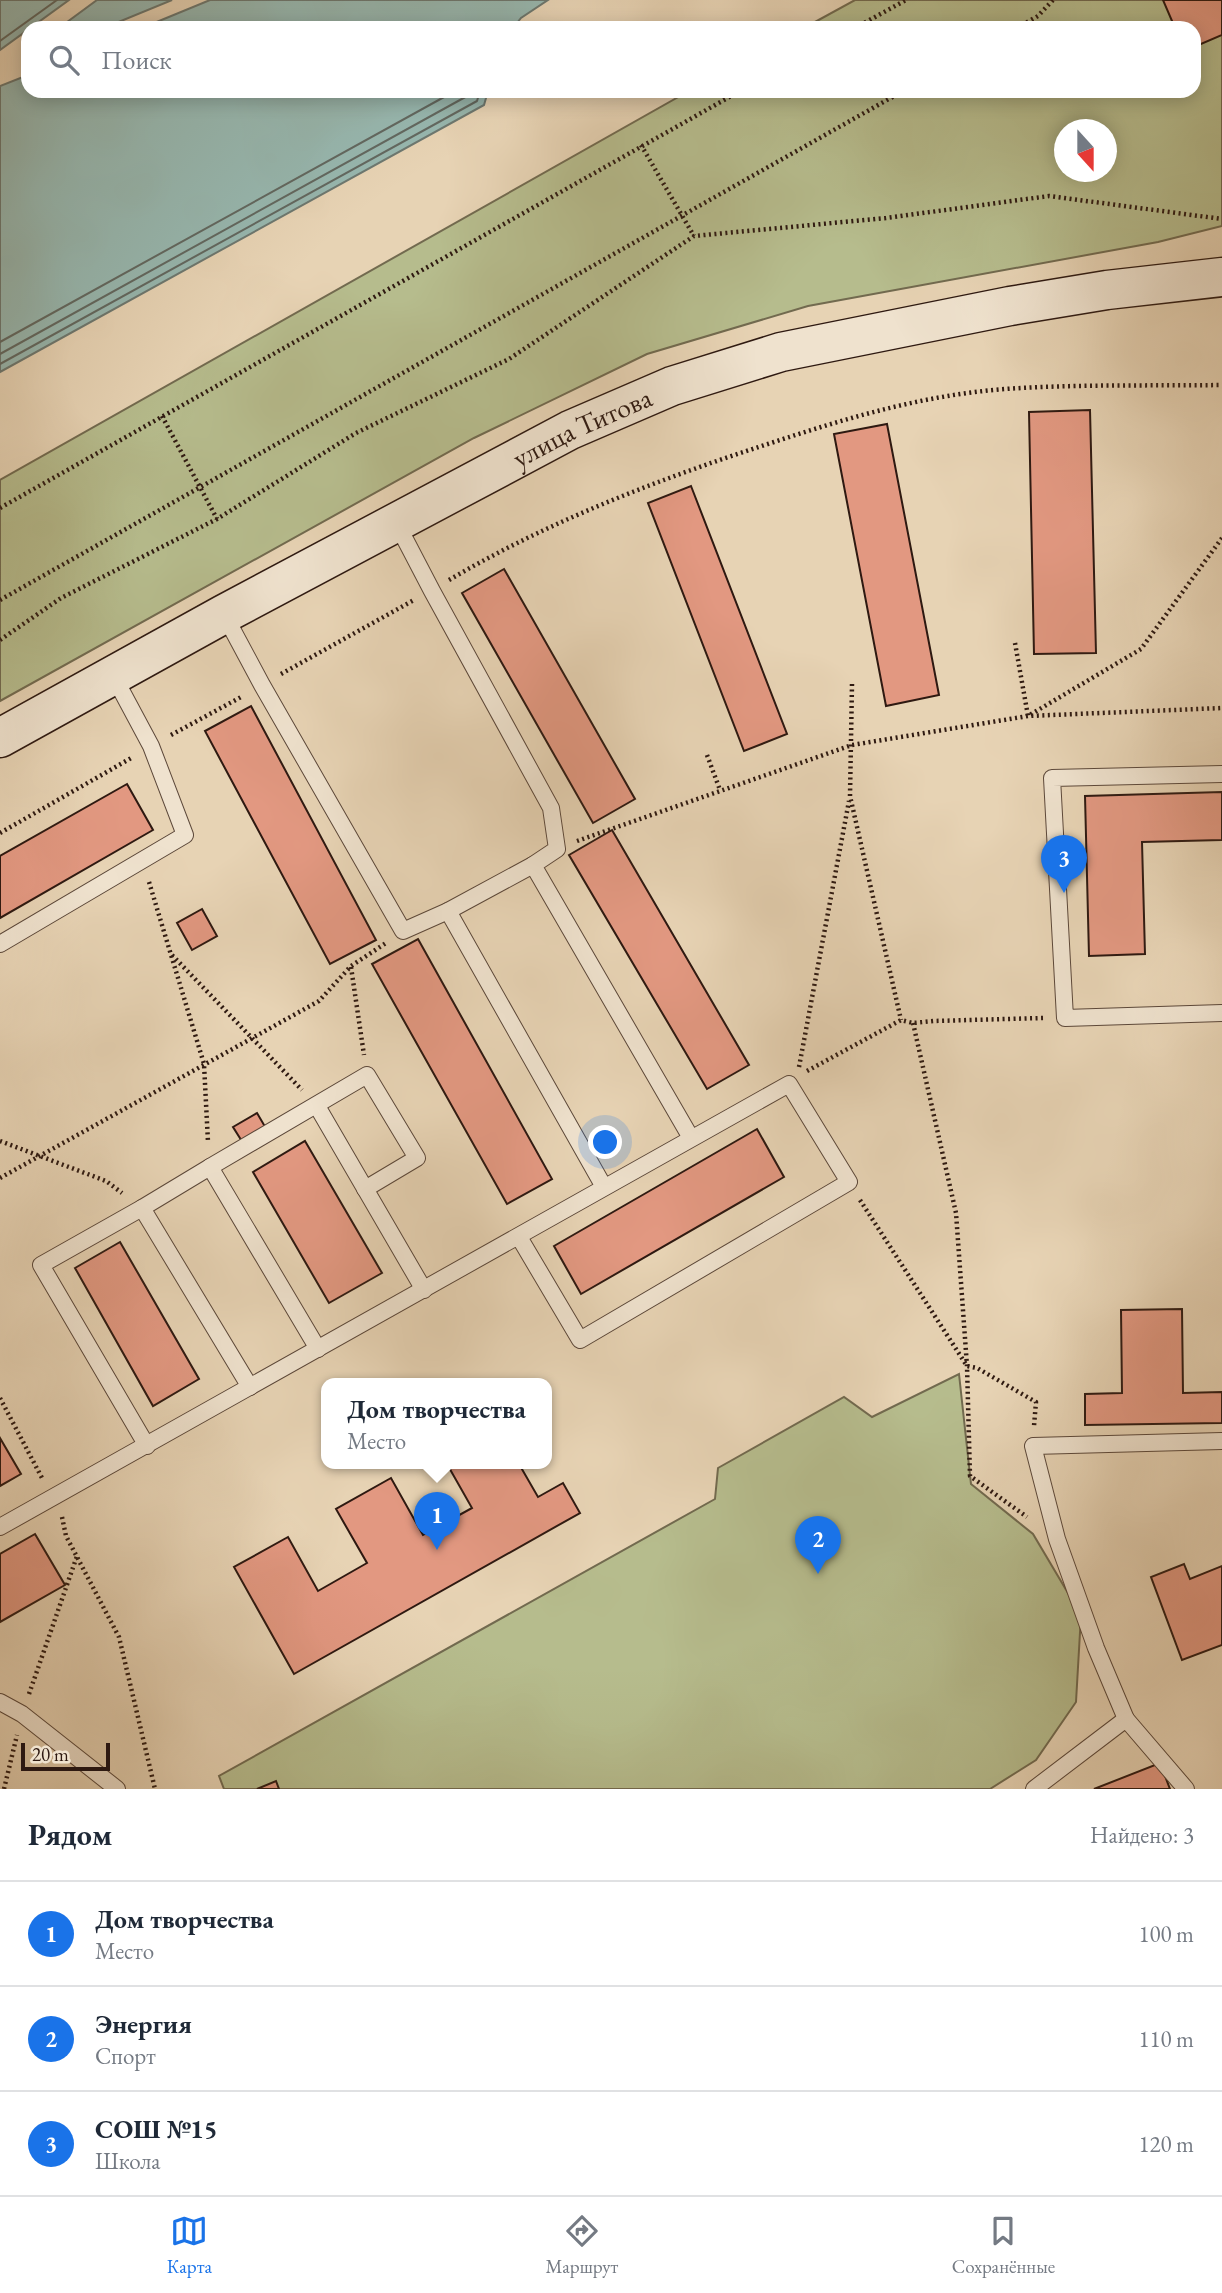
<!DOCTYPE html>
<html lang="ru">
<meta charset="utf-8">
<style>
:root{--surface:#fff;--page:#f2f2f3;--text:#1f2937;--muted:#747a83;--line:#e0e1e3;--accent:#1a73e8}
body{margin:0;font-family:"EB Garamond",serif;background:var(--page);color:var(--text)}
.compass{position:absolute;left:1054px;top:119px;width:63px;height:63px;border-radius:50%;background:var(--surface);box-shadow:0 4px 18px #0003;rotate:159deg}
.scale{position:absolute;left:21px;bottom:18px;width:89px;box-sizing:border-box;padding-left:7px;border:4px solid #2e1911;border-top:0;font-size:19px;line-height:24px;white-space:nowrap;color:#2e1911;-webkit-text-stroke:5px #efe2ce;paint-order:stroke}
.you{position:absolute;left:606px;top:1143px;width:24px;height:24px;margin:-18px;border:5px solid #fff;border-radius:50%;background:#1a73e8;box-shadow:0 0 0 10px #1a73e833}
.badge{display:grid;place-items:center;width:46px;height:46px;border-radius:50%;background:var(--accent);color:#fff;font-size:23px;font-weight:700}
.pin{position:absolute;translate:-50% -58px;filter:drop-shadow(0 2px 4px #0008)}
.pin::after{content:'';position:absolute;top:37px;width:24px;height:21px;background:inherit;clip-path:polygon(0 0,100% 0,50% 100%)}
.popup{position:absolute;left:321px;top:1378px;width:231px;height:91px;box-sizing:border-box;display:grid;place-content:center;border-radius:14px;background:var(--surface);filter:drop-shadow(0 2px 5px #0005);font-size:23px;white-space:nowrap;color:var(--muted)}
.popup b{font-size:26px;color:var(--text)}
.popup::after{content:'';position:absolute;left:50%;top:100%;margin-left:-14px;border:14px solid transparent;border-top-color:var(--surface)}
.list{margin:0;padding:0;list-style:none}
h2{display:flex;justify-content:space-between;align-items:center;height:91px;margin:0;padding:0 28px;font-size:30px}
h2 small{font-size:23px;font-weight:400;color:var(--muted)}
.list li{display:grid;grid-template-columns:46px 1fr auto;gap:21px;align-items:center;box-sizing:border-box;height:105px;padding:0 28px;border-top:2px solid var(--line)}
.list b{display:block;font-size:26px;white-space:nowrap}
.list p{margin:0;font-size:23px;white-space:nowrap;color:var(--muted)}
.list em{font-size:23px;font-style:normal;color:var(--muted)}
.icon{flex:none;width:38px;height:38px;fill:none;stroke:currentColor;stroke-width:2;stroke-linecap:round;stroke-linejoin:round}
.map{position:relative;flex:none;width:1222px;height:1789px;overflow:hidden}
.search{position:absolute;background:var(--surface);box-shadow:0 4px 18px #0003;left:21px;right:21px;top:21px;height:77px;display:flex;align-items:center;gap:18px;box-sizing:border-box;padding:0 24px;border-radius:21px;color:var(--muted);font-size:26px}
.sheet{height:406px;background:var(--surface)}
nav{display:flex;justify-content:space-around;align-items:center;box-sizing:border-box;height:98px;border-top:2px solid var(--line);background:var(--surface);font-size:19px;color:var(--muted)}
nav a{display:grid;justify-items:center;gap:4px}
nav .on{color:var(--accent)}
.map>svg:first-child{display:block}
.green{fill:#b6bc8d;stroke:#726a4f;stroke-width:2;fill-rule:evenodd}
.water{fill:#97b7af;stroke:#6d7870;stroke-width:2}
.lines{fill:none;stroke-linecap:round;stroke-linejoin:round}
.shore{stroke:#626860;stroke-width:2}
.building{fill:#e29881;stroke:#2e1911;stroke-width:2}
.lane-casing{stroke:#5c483a;stroke-width:18}
.secondary-casing{stroke:#2e1911;stroke-width:41}
.path{stroke:#2e1911;stroke-width:4.5;stroke-dasharray:2 3.5;stroke-linecap:butt}
.lane{stroke:#efe2ce;stroke-width:16}
.secondary{stroke:#efe2ce;stroke-width:38}
.labels{text-anchor:middle;stroke-width:5;stroke-linejoin:round;paint-order:stroke}
.street-label{font-size:28px;fill:#2e1911;stroke:#efe2ce}
</style>
<div class="map">
<svg width="1222" height="1789" viewBox="0 0 1222 1789">
<rect width="100%" height="100%" fill="#e7d3b4"/>
<filter id="stains"><feTurbulence type="fractalNoise" baseFrequency=".00286" numOctaves="4"/><feColorMatrix values="0 0 0 0 .2 0 0 0 0 .09 0 0 0 0 .02 0 0 0 .5 -.17"/></filter>
<radialGradient id="worn" r=".72"><stop offset=".6" stop-color="#630" stop-opacity="0"/><stop offset="1" stop-color="#630" stop-opacity=".3"/></radialGradient>
<g class="green">
<path d="M855 0H1222V226L1158 242 808 306 647 354 474 438 0 701V480L689 91H1194V28H804ZM1064 130H1106V172H1064Z"/>
<polygon points="959,1374 971,1484 1033,1534 1081,1615 1076,1702 1036,1760 990,1789 224,1789 219,1776 715,1499 718,1468 844,1397 872,1417"/>
</g>
<g class="water">
<polygon points="0,0 69,0 0,50"/>
<polygon points="97,0 172,0 104,28 59,28"/>
<polygon points="210,0 548,0 521,18 513,28 142,28"/>
<polygon points="28,75 28,91 488,91 484,105 0,372 0,86"/>
</g>
<g class="lines">
<g class="shore">
<polyline points="0,41 57,0"/>
<polyline points="0,342 455,91"/>
<polyline points="0,354 469,95 471,91"/>
<polyline points="0,364 477,101 480,91"/>
</g>
</g>
<g class="building">
<polygon points="1163,0 1222,0 1222,35 1194,47 1194,28 1175,28"/>
<polygon points="1090,410 1096,653 1034,654 1029,412"/>
<polygon points="887,424 939,695 886,706 834,434"/>
<polygon points="691,486 787,734 744,751 648,503"/>
<polygon points="504,569 635,799 593,823 462,593"/>
<polygon points="251,706 376,940 330,964 205,731"/>
<polygon points="127,784 153,830 0,918 0,856"/>
<polygon points="1222,792 1222,840 1142,842 1145,954 1089,956 1085,796"/>
<polygon points="612,830 749,1065 707,1089 569,855"/>
<polygon points="202,909 217,936 192,950 177,923"/>
<polygon points="418,939 552,1179 507,1204 372,964"/>
<polygon points="257,1113 267,1130 243,1143 233,1127"/>
<polygon points="757,1129 784,1177 581,1294 554,1246"/>
<polygon points="305,1141 382,1273 329,1303 253,1172"/>
<polygon points="120,1242 199,1379 153,1406 75,1268"/>
<polygon points="1182,1309 1183,1393 1222,1392 1222,1423 1085,1425 1085,1394 1122,1393 1121,1310"/>
<polygon points="0,1438 21,1474 0,1486"/>
<polygon points="447,1464 519,1464 538,1497 563,1483 580,1513 294,1674 234,1567 288,1537 318,1591 367,1563 336,1509 391,1478 423,1535 472,1508"/>
<polygon points="35,1534 65,1585 0,1622 0,1554"/>
<polygon points="1184,1564 1190,1579 1222,1566 1222,1645 1182,1660 1151,1577"/>
<polygon points="1160,1763 1170,1789 1094,1789"/>
<polygon points="276,1781 279,1789 257,1789"/>
</g>
<g class="lines">
<g class="lane-casing">
<g id="lane">
<polyline points="396,522 432,591 551,808 557,849 533,865 691,1138"/>
<polyline points="224,614 262,685 403,931 448,911 604,1187"/>
<polyline points="1222,774 1052,778 1065,1018 1222,1013"/>
<polyline points="448,911 533,865"/>
<polyline points="0,944 185,835 151,746 113,675"/>
<polyline points="317,1106 424,1290"/>
<polyline points="210,1167 367,1075 417,1158 365,1189"/>
<polyline points="142,1208 41,1265 147,1446"/>
<polyline points="250,1387 142,1208 210,1167 318,1349"/>
<polyline points="0,1527 789,1084 849,1182 580,1340 519,1237"/>
<polyline points="0,1702 22,1714 117,1789"/>
<polyline points="1126,1719 1096,1648 1057,1539 1033,1446 1222,1441"/>
<polyline points="1034,1789 1126,1719 1186,1789"/>
</g>
</g>
<g class="secondary-casing">
<g id="secondary">
<path id="s1" d="M0 738 224 614 570 430 672 386 781 352 1010 306 1107 290 1222 277"/>
</g>
</g>
<g class="path">
<polyline points="855,28 906,0"/>
<polyline points="1017,28 1038,16 1053,0"/>
<polyline points="641,145 694,236"/>
<polyline points="162,416 217,519"/>
<polyline points="0,508 740,91"/>
<path d="M449 580C551 520 662 478 774 442 850 417 925 395 1005 389 1077 384 1150 386 1222 385"/>
<polyline points="0,600 903,91"/>
<polyline points="0,640 61,598 217,519 356,433 509,359 694,236 886,218 1049,196 1222,219"/>
<polyline points="1015,643 1028,716 1141,649 1222,538"/>
<polyline points="281,674 414,600"/>
<polyline points="852,684 850,796 901,1020"/>
<polyline points="171,735 243,696"/>
<polyline points="707,755 720,790"/>
<polyline points="0,833 133,757"/>
<polyline points="577,841 852,745 1028,716 1222,708"/>
<polyline points="149,882 204,1064 208,1142"/>
<polyline points="172,955 302,1090"/>
<polyline points="351,967 364,1055"/>
<polyline points="913,1023 956,1213 967,1366 970,1476 1027,1517"/>
<polyline points="799,1067 849,801"/>
<polyline points="807,1071 901,1020 913,1023 934,1021 1043,1018"/>
<polyline points="0,1141 106,1181 122,1193"/>
<polyline points="0,1178 319,1001 351,966 386,943"/>
<polyline points="860,1200 967,1366 977,1368 1036,1402 1034,1426"/>
<polyline points="0,1398 42,1478"/>
<polyline points="62,1517 66,1536 119,1637 155,1789"/>
<polyline points="29,1694 77,1556"/>
<polyline points="4,1789 17,1735"/>
</g>
<use href="#lane" class="lane"/>
<use href="#secondary" class="secondary"/>
</g>
<g class="labels">
<g class="street-label">
<text dy="10" stroke="none"><textPath href="#s1" startOffset="660">улица Титова</textPath></text>
</g>
</g>
<rect width="100%" height="100%" filter="url(#stains)"/>
<rect width="100%" height="100%" fill="url(#worn)"/>
</svg>
<svg class="compass" viewBox="-18 -18 36 36"><path d="M0-13l5 13h-10z" fill="#e53935"/><path d="M0 13l5-13h-10z" fill="#747a83"/></svg>
<div class="scale">20 m</div>
<div class="you"></div>
<div class="pin badge" style="left:437px;top:1550px">1</div>
<div class="popup"><b>Дом творчества</b>Место</div>
<div class="pin badge" style="left:818px;top:1574px">2</div>
<div class="pin badge" style="left:1064px;top:893px">3</div>
<div class="search"><svg class="icon" aria-label="search" viewBox="0 0 24 24"><circle cx="10" cy="10" r="6"/><path d="M15 15l6 6"/></svg>Поиск</div>
</div>
<section class="sheet">
<h2>Рядом<small>Найдено: 3</small></h2>
<ul class="list">
<li><span class="badge">1</span><div><b>Дом творчества</b><p>Место</p></div><em>100 m</em></li>
<li><span class="badge">2</span><div><b>Энергия</b><p>Спорт</p></div><em>110 m</em></li>
<li><span class="badge">3</span><div><b>СОШ №15</b><p>Школа</p></div><em>120 m</em></li>
</ul>
</section>
<nav>
<a class="on"><svg class="icon" aria-label="map" viewBox="0 0 24 24"><path d="M3 6l6-2 6 2 6-2v14l-6 2-6-2-6 2zM9 4v14M15 6v14"/></svg>Карта</a>
<a><svg class="icon" aria-label="directions" viewBox="0 0 24 24"><path d="M12 3l9 9-9 9-9-9zM9 14v-3h6M13 9l2 2-2 2"/></svg>Маршрут</a>
<a><svg class="icon" aria-label="saved" viewBox="0 0 24 24"><path d="M7 4h10v16l-5-4-5 4z"/></svg>Сохранённые</a>
</nav>
